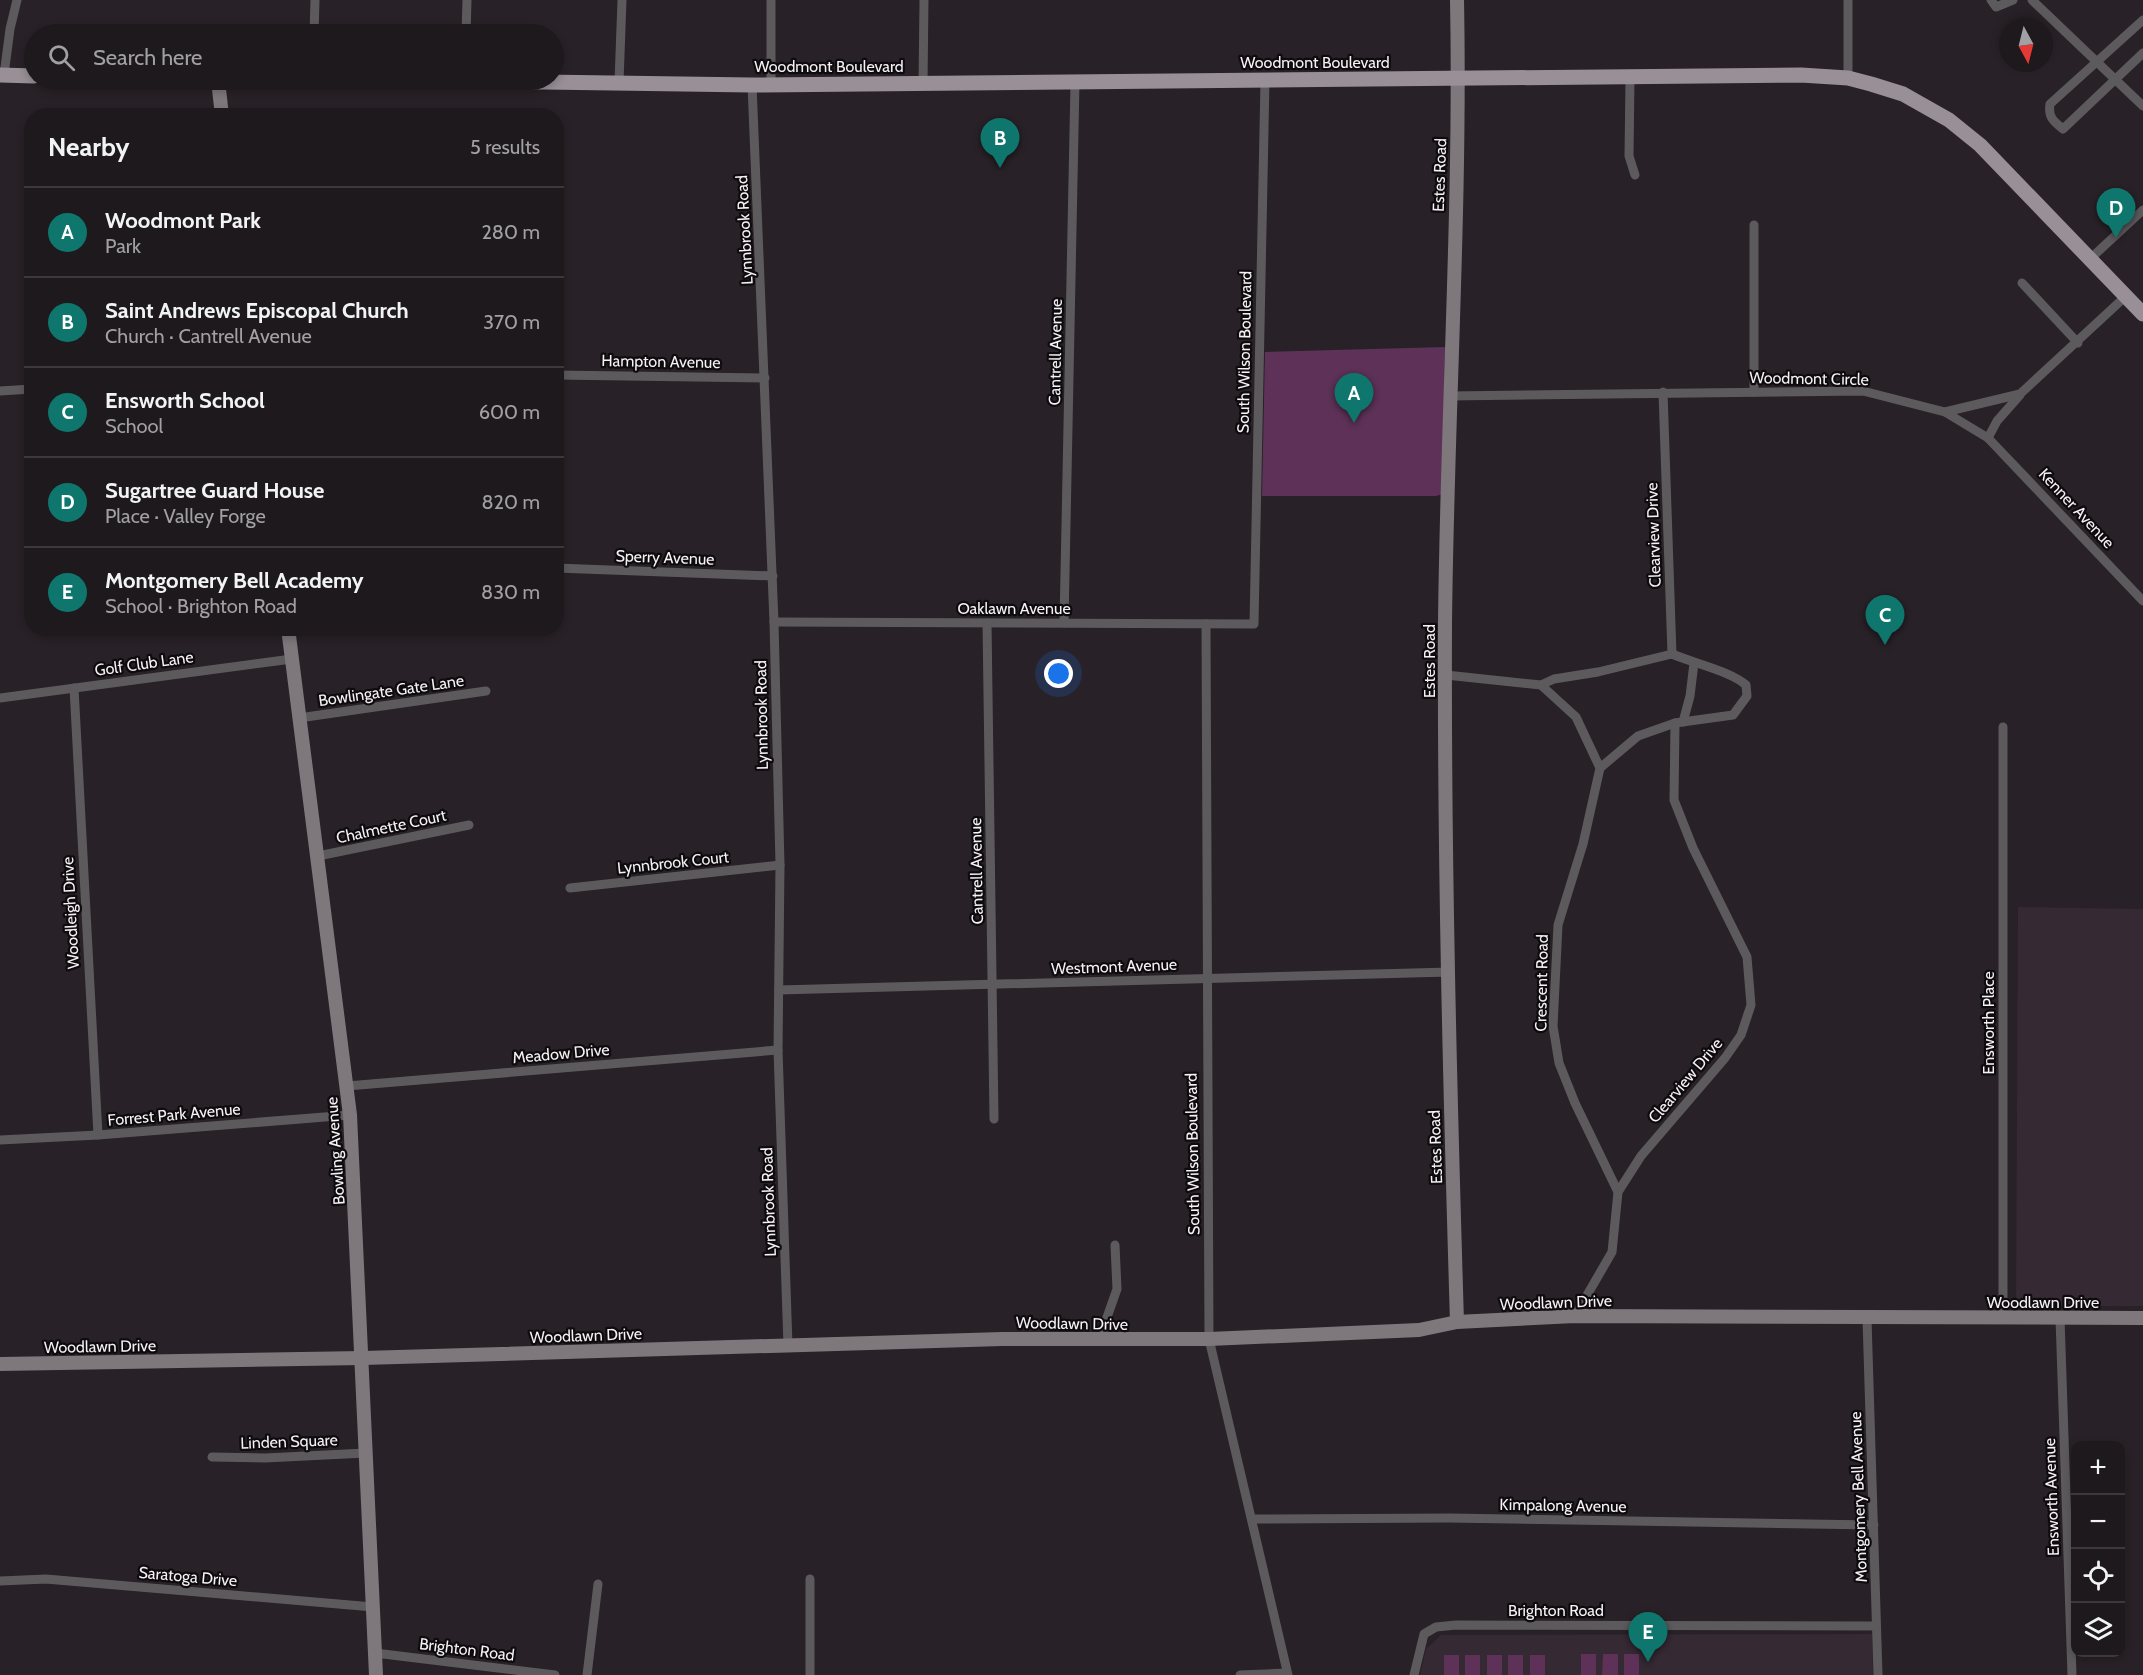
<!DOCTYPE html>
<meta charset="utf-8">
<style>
:root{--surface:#1e191d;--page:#2b262a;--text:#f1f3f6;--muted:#a1a0a4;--line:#3c383b;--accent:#0f766e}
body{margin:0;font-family:Cabin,sans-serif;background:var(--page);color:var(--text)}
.controls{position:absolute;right:18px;bottom:18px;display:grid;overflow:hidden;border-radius:12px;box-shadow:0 3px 9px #0003}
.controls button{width:54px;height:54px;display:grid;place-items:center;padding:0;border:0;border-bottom:2px solid var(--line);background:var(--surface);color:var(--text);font:30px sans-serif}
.compass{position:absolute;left:1999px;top:18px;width:54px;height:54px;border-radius:50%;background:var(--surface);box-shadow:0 3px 9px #0003;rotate:173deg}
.you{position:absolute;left:1059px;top:674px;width:21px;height:21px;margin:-15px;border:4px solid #fff;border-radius:50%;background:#1a73e8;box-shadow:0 0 0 9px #1a73e833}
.badge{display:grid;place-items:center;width:39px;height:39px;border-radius:50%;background:var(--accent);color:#fff;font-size:20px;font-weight:700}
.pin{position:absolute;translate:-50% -50px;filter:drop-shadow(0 2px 3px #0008)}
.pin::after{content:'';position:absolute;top:32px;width:21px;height:18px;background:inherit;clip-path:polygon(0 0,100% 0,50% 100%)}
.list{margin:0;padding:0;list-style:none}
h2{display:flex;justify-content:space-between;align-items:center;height:78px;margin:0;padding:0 24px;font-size:26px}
h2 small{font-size:20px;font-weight:400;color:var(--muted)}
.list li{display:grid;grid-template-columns:39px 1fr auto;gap:18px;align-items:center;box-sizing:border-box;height:90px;padding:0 24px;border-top:2px solid var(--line)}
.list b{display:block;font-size:22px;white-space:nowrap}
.list p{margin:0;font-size:20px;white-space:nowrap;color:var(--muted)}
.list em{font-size:20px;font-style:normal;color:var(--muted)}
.icon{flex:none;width:33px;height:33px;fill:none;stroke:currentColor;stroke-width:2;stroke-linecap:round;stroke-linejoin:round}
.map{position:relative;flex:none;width:2143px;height:1675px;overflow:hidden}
.search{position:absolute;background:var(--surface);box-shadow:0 3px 9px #0003;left:24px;top:24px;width:540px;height:66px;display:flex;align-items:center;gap:15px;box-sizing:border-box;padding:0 21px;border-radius:33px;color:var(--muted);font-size:22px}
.panel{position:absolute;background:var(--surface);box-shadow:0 3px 9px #0003;left:24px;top:108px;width:540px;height:528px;border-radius:24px}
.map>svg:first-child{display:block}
.built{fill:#352933}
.green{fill:#5d3158}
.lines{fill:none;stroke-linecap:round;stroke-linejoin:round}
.street{stroke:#5d5a5d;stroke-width:9}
.secondary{stroke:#7e787d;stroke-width:14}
.primary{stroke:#989096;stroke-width:15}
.labels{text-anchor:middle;stroke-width:4.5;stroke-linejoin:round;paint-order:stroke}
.street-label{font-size:16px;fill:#f6f1f5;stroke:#0e0b0e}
</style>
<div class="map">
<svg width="2143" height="1675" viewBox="0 0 2143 1675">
<rect width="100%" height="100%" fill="#282127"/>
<g class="built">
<polygon points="2018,907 2143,909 2143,1306 2016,1306"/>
<polygon points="1872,1634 1873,1675 1420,1675 1426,1649 1441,1635"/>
</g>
<g class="green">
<polygon points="1445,347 1443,494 1436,496 1262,496 1265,352"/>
<rect x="1581" y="1654" width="15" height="21"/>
<polygon points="1603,1654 1618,1654 1618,1675 1602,1675"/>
<rect x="1624" y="1654" width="15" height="21"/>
<rect x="1444" y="1655" width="15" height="20"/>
<rect x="1465" y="1655" width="15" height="20"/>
<rect x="1487" y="1655" width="15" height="20"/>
<rect x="1508" y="1655" width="15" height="20"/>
<rect x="1530" y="1655" width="15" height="20"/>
</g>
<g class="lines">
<g class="street">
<polyline points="1848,0 1848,78"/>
<polyline points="1991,0 1996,7 2013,0"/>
<polyline points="2032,0 2143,106"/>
<path d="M2143 20 2050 104C2048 117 2053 121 2063 129L2143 53"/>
<polyline points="314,34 315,0"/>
<polyline points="466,34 467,0"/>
<polyline points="4,75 10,29 17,0"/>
<polyline points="1630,79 1629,156 1635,175"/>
<polyline points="619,82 622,0"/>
<polyline points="771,84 771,0"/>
<polyline points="923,84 924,0"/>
<polyline points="752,85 774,622 780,865 778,1050 788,1346"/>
<polyline points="2091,258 2143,210"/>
<polyline points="2022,283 2078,343"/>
<polyline points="556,375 765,378"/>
<polyline points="0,391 32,389"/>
<polyline points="1663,392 1672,654"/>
<polyline points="1754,392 1754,225"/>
<polyline points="1449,396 1863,391 1945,412 2020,394 2126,296"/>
<polyline points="1945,412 1988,438 2143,601"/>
<polyline points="1988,438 1997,421 2020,395"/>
<polyline points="556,568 773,576"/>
<polyline points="774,622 1254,624 1265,80"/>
<polyline points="987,623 994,1119"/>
<polyline points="1064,623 1075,82"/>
<polyline points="1206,624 1209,1339 1288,1675"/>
<polyline points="1446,675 1541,685 1576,717 1600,768 1583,844 1558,925 1553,1026 1559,1063 1575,1103 1618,1192"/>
<polyline points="1541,685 1554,679 1598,672 1672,654"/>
<polyline points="74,688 98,1135"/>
<polyline points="0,698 292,659"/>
<polyline points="299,718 486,691"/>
<polyline points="1683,722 1690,696 1694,663"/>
<polyline points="2003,727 2003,1318"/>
<path d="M1600 768 1638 736 1675 723 1733 715 1747 696 1746 685C1730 671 1693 663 1672 654"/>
<polyline points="318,856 469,825"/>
<polyline points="570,888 780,865"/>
<polyline points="779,990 1450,972"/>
<polyline points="347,1086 778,1050"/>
<polyline points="0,1140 98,1135 350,1115"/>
<polyline points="1575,1316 1612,1252 1618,1192 1641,1156 1725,1058 1741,1035 1751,1005 1747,957 1693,848 1674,800 1675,723"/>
<polyline points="2060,1318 2072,1675"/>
<polyline points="1867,1319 1878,1675"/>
<polyline points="1103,1339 1105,1323 1117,1289 1115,1245"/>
<polyline points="212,1457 265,1458 366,1453"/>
<polyline points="1252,1519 1449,1518 1874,1525"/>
<polyline points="810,1579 810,1675"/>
<polyline points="0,1581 46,1579 373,1607"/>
<polyline points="375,1653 555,1675"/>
<polyline points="587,1675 598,1584"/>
<polyline points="1240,1675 1287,1673"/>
<polyline points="1414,1675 1424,1634 1436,1627 1456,1625 1876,1626"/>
</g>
<g class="secondary">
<path d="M1457 0C1461 208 1447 416 1445 624 1444 857 1450 1090 1457 1322"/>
<polyline points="218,80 222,116"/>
<polyline points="288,628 350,1115 376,1675"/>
<polyline points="0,1364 363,1358 1002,1339 1209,1339 1419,1330 1457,1322 1575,1316 2143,1318"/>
</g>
<g class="primary">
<polyline points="0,75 34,76"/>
<polyline points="397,80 752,85 1801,75 1848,78 1871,84 1903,94 1949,120 1980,145 2143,314"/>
</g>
</g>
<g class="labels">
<g class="street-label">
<text x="1315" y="68">Woodmont Boulevard</text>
<text x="829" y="72">Woodmont Boulevard</text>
<text transform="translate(1439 175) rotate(-88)" y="6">Estes Road</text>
<text transform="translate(744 230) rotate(-93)" y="6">Lynnbrook Road</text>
<text transform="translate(1055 352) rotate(-89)" y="6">Cantrell Avenue</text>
<text transform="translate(1244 352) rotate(-89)" y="6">South Wilson Boulevard</text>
<text transform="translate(661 361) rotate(1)" y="6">Hampton Avenue</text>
<text transform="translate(1809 378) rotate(1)" y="6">Woodmont Circle</text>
<text transform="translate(2077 508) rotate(47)" y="6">Kenner Avenue</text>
<text transform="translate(1653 535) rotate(-92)" y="6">Clearview Drive</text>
<text transform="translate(665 557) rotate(2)" y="6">Sperry Avenue</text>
<text x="1014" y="614">Oaklawn Avenue</text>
<text transform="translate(1429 661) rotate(-90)" y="6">Estes Road</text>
<text transform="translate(144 663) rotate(-8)" y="6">Golf Club Lane</text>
<text transform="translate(391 690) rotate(-8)" y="6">Bowlingate Gate Lane</text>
<text transform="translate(761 715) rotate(-91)" y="6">Lynnbrook Road</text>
<text transform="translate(391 826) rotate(-12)" y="6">Chalmette Court</text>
<text transform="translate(673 862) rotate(-6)" y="6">Lynnbrook Court</text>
<text transform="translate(976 871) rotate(-91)" y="6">Cantrell Avenue</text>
<text transform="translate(70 913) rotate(-93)" y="6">Woodleigh Drive</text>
<text transform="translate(1114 966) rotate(-2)" y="6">Westmont Avenue</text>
<text transform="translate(1541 983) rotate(-89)" y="6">Crescent Road</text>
<text transform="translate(1988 1023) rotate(-90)" y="6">Ensworth Place</text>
<text transform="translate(561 1053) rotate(-5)" y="6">Meadow Drive</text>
<text transform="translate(1685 1080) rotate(-50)" y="6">Clearview Drive</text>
<text transform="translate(174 1114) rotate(-5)" y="6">Forrest Park Avenue</text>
<text transform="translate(1435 1147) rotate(-92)" y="6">Estes Road</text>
<text transform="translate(335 1151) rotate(-94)" y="6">Bowling Avenue</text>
<text transform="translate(1192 1154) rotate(-91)" y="6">South Wilson Boulevard</text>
<text transform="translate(768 1202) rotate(-92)" y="6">Lynnbrook Road</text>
<text transform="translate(1556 1302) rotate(-2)" y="6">Woodlawn Drive</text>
<text x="2043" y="1308">Woodlawn Drive</text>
<text transform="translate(1072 1323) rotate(1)" y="6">Woodlawn Drive</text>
<text transform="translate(586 1335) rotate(-2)" y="6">Woodlawn Drive</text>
<text transform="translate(100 1346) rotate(-1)" y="6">Woodlawn Drive</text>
<text transform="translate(289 1441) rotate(-2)" y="6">Linden Square</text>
<text transform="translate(1858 1497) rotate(-92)" y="6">Montgomery Bell Avenue</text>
<text transform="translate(2051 1497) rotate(-92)" y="6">Ensworth Avenue</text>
<text transform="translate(1563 1505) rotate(1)" y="6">Kimpalong Avenue</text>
<text transform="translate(188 1576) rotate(5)" y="6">Saratoga Drive</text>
<text x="1556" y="1616">Brighton Road</text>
<text transform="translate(467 1649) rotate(7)" y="6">Brighton Road</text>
</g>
</g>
</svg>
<div class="controls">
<button>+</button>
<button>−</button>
<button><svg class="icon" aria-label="locate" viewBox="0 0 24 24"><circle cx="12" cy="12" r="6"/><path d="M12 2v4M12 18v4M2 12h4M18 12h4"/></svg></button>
<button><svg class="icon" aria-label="layers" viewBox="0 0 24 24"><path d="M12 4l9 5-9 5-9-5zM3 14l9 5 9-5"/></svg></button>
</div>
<svg class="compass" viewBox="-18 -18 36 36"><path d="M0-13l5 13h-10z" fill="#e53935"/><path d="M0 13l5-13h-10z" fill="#a1a0a4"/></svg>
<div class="you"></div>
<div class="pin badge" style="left:1354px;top:423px">A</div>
<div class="pin badge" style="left:1000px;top:168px">B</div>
<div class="pin badge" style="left:1885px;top:645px">C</div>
<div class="pin badge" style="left:2116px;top:238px">D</div>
<div class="pin badge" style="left:1648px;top:1662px">E</div>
<div class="search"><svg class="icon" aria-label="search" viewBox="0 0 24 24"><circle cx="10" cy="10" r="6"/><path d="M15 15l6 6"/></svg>Search here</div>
<section class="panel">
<h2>Nearby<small>5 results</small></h2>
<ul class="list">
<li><span class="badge">A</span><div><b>Woodmont Park</b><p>Park</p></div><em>280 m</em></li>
<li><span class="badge">B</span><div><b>Saint Andrews Episcopal Church</b><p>Church · Cantrell Avenue</p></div><em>370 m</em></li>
<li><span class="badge">C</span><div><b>Ensworth School</b><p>School</p></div><em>600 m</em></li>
<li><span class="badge">D</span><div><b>Sugartree Guard House</b><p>Place · Valley Forge</p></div><em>820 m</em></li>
<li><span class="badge">E</span><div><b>Montgomery Bell Academy</b><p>School · Brighton Road</p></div><em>830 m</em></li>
</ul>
</section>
</div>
